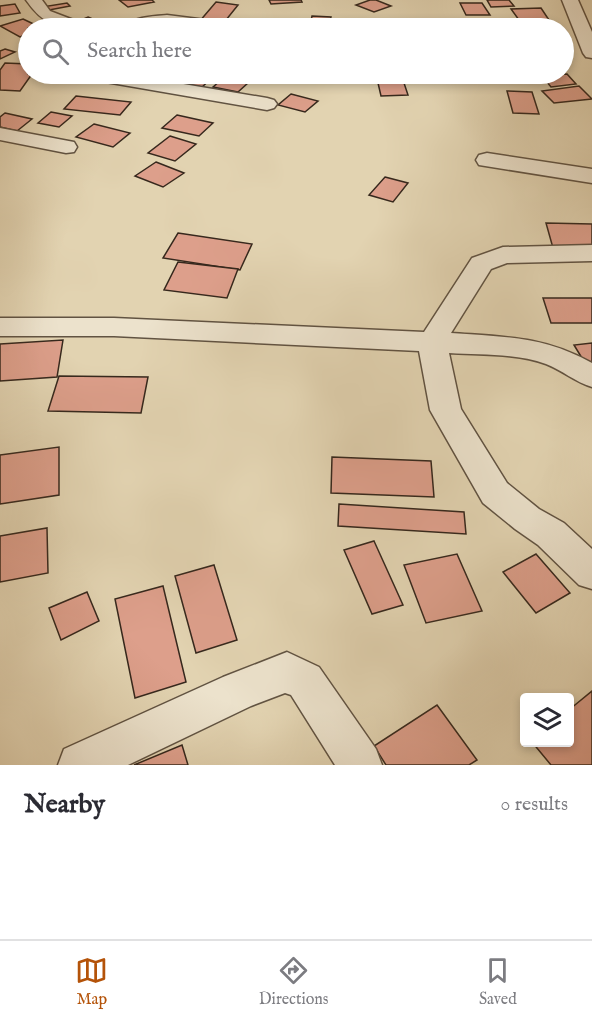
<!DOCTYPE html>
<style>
:root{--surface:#fff;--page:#f2f2f3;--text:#2b2b33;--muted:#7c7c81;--line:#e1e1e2;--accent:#b45309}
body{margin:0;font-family:"IM FELL English",serif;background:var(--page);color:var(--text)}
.controls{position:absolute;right:18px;bottom:18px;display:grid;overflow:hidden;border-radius:6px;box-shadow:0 3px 9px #0003}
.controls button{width:54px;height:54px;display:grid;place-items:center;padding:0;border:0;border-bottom:2px solid var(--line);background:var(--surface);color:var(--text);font:30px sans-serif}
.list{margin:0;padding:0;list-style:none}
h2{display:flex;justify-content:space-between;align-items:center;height:78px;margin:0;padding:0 24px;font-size:26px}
h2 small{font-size:20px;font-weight:400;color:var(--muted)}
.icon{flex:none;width:33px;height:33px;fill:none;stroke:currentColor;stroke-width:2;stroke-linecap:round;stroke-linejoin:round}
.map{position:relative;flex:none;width:592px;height:765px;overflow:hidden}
.search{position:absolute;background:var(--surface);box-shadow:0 3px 9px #0003;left:18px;right:18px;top:18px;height:66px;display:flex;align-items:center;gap:15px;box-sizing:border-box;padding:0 21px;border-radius:33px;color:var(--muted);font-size:22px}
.sheet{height:174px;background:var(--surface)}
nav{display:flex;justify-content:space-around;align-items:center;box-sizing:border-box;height:84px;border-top:2px solid var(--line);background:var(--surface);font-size:16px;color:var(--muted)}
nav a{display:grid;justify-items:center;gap:3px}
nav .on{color:var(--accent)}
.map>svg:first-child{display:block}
.building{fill:#dd9f8b;stroke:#36281d;stroke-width:1.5}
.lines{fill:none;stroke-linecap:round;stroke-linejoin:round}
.minor-casing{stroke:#615342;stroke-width:3}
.minor{fill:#ece2cc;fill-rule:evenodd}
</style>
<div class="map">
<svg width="592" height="765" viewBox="0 0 592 765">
<rect width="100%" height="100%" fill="#e2d3b1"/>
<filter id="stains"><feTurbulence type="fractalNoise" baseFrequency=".00333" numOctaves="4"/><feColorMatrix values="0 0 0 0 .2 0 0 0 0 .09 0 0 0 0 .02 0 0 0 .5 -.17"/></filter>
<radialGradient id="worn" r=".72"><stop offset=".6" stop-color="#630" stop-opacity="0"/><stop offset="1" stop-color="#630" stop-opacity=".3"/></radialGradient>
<g class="building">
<polygon points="119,0 152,0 154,2 128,7"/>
<polygon points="269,0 301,0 302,2 271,4"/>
<polygon points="370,0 376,0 391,6 374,12 356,5"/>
<polygon points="487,0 509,0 514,6 491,7"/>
<polygon points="216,2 238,5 222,25 199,22"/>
<polygon points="67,3 70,6 44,11 42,7"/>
<polygon points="460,3 482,3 490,15 466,15"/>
<polygon points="15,4 20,13 0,16 0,6"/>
<polygon points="541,8 549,20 519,20 511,9"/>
<polygon points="312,16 331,17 330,21 311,21"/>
<polygon points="88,17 109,26 102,28 84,28 72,24"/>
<polygon points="23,19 42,28 28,28 28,34 20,37 0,26"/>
<polygon points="305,23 326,27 299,28"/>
<polygon points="5,49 15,52 0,59 0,51"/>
<polygon points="5,63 28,64 28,74 32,74 20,91 0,90 0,70"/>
<polygon points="145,74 174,74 163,82 141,77"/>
<polygon points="183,74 189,74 212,78 202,87 174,82"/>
<polygon points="228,74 258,74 238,92 213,87"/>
<polygon points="567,74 576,84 551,87 542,76"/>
<polygon points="378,83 404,83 408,95 381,96"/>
<polygon points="579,86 592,99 554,103 542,91"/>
<polygon points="507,91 532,92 539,114 513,113"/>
<polygon points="291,94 318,101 305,112 278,105"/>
<polygon points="76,96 131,102 120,115 64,109"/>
<polygon points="51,112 72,116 59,127 38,123"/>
<polygon points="5,113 32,119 17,131 0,127 0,117"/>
<polygon points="177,115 213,123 199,136 162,128"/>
<polygon points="94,124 130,133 113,147 76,137"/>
<polygon points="170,136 196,144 175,161 148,153"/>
<polygon points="156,162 184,173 163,187 135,176"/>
<polygon points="385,177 408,183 393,202 369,195"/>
<polygon points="546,223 592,224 592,248 553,248"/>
<polygon points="178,233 252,244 240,270 163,258"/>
<polygon points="178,262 238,269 227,298 164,290"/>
<polygon points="543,298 592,298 592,323 551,323"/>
<polygon points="63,340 57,377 0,381 0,344"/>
<polygon points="592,343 592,373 591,373 574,345"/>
<polygon points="59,376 148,377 141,413 48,411"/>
<polygon points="59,447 59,495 0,504 0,455"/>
<polygon points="332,457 431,461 434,497 331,493"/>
<polygon points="339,504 464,512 466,534 338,526"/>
<polygon points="47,528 48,573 0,582 0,536"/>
<polygon points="374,541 403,605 372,614 344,550"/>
<polygon points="457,554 482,611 426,623 404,565"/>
<polygon points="536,554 570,593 536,613 503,572"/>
<polygon points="214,565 237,640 196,653 175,576"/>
<polygon points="163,586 186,682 135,698 115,599"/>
<polygon points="87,592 99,621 61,640 49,608"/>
<polygon points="592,691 592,765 551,765 532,742 570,742 570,709"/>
<polygon points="437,705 477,760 469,765 386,765 374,746"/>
<polygon points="182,745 188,765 134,765"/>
</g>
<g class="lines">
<g class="minor-casing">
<g id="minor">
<path d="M26 0H42L50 11 84 24 86 28C58 31 42 23 26 0Z"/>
<polygon points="562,0 578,0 592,32 592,58 586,57 583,53"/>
<path d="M167 15 230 23 236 24 238 28C215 31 192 25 169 25 153 25 138 30 123 28 132 17 153 16 167 15Z"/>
<polygon points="85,74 124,74 267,98 274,100 277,104 274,108 267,110 94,80 87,78"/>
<polygon points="0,128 74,142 77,147 74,152 66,153 0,140"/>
<polygon points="487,153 592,169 592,183 479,165 476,160 479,155"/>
<path d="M592 245V261L507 263 491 269 451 333C505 337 544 336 592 363V387C575 382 562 370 546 364 516 353 480 355 449 353L461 409 507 483 539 509 564 523 592 549V589L579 585 538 545 515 529 483 503 430 410 419 351 114 336H0V318H114L424 332 472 258 503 247Z"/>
<polygon points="287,652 319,667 376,749 382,765 335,765 291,695 285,693 251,706 128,765 58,765 64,749 223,677"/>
</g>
</g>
<use href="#minor" class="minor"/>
</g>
<rect width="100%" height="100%" filter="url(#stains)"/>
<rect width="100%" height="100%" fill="url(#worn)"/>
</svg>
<div class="controls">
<button><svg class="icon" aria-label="layers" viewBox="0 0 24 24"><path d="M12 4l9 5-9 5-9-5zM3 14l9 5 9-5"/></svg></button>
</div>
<div class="search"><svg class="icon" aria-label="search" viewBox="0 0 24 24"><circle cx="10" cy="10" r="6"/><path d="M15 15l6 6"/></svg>Search here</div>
</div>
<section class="sheet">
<h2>Nearby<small>0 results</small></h2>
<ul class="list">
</ul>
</section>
<nav>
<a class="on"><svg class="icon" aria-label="map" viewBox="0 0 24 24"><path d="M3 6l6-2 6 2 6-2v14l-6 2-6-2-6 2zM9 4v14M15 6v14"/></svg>Map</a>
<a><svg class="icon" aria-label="directions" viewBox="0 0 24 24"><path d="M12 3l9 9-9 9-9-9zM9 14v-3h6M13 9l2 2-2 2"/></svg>Directions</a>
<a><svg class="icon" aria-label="saved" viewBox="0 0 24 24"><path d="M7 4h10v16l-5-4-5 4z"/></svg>Saved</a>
</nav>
